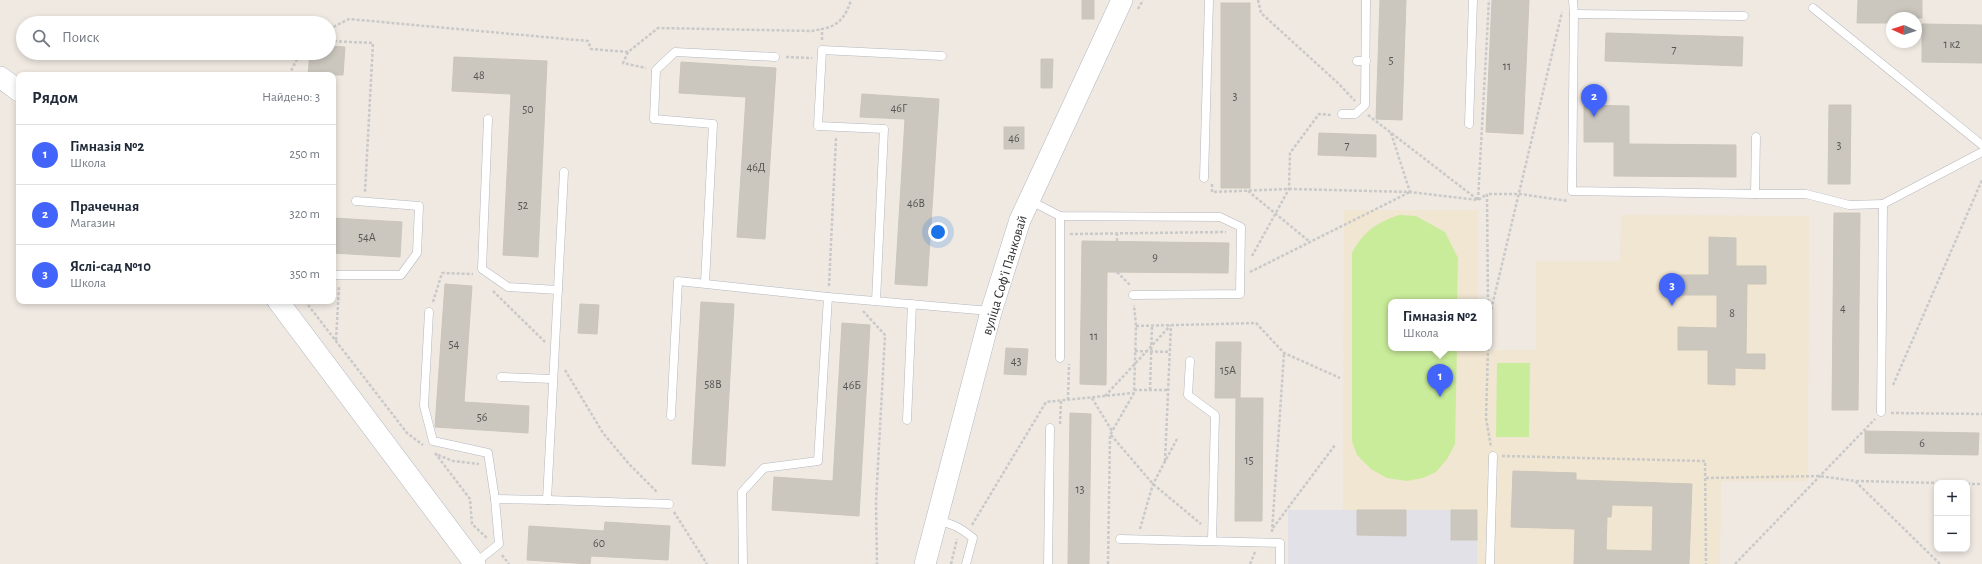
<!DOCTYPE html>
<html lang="ru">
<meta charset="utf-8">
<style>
:root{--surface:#fff;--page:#f6f6f7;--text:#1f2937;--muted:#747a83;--line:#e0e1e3;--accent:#4264fb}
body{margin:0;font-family:"Alegreya Sans",sans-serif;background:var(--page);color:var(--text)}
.controls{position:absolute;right:12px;bottom:12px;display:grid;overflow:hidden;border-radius:8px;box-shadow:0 2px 6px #0003}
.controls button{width:36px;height:36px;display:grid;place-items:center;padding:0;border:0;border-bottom:1px solid var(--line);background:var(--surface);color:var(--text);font:20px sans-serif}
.compass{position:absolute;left:1886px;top:12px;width:36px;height:36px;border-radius:50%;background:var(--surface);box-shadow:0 2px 6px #0003;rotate:273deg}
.you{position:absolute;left:938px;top:232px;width:14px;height:14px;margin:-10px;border:3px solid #fff;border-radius:50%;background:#1a73e8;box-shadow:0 0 0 6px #1a73e833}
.badge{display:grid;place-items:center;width:26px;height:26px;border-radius:50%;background:var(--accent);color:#fff;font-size:13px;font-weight:700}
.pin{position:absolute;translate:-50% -33px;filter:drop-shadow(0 1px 2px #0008)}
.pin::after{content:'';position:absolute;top:21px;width:14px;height:12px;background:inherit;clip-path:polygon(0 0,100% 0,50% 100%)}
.popup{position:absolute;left:1388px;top:299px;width:104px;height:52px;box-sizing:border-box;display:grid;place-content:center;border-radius:8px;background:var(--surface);filter:drop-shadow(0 1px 3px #0005);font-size:13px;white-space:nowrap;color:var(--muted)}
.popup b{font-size:15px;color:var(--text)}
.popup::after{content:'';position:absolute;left:50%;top:100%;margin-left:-8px;border:8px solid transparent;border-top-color:var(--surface)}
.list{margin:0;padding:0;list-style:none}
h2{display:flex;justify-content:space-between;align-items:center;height:52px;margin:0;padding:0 16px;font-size:17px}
h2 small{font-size:13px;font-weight:400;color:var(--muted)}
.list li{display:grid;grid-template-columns:26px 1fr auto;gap:12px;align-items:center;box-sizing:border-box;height:60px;padding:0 16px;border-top:1px solid var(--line)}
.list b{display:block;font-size:15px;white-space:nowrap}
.list p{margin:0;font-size:13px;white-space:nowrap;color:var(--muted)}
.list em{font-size:13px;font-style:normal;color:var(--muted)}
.icon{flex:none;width:22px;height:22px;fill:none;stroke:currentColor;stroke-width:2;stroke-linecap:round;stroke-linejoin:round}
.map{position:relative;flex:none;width:1982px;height:564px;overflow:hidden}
.search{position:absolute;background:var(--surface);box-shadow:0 2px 6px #0003;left:16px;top:16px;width:320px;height:44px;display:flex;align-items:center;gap:10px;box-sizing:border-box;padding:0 14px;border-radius:22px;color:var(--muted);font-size:15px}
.panel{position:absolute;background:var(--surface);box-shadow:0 2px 6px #0003;left:16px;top:72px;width:320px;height:232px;border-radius:8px}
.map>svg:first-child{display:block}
.industrial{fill:#e3e1e8}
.education{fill:#f0e6d1}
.pitch{fill:#c9ec9a}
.building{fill:#cbc7bf;stroke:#cbc5ba;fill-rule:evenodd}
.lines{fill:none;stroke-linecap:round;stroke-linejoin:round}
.service-casing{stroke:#b4b7c1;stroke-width:9}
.secondary-casing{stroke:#b4b7c1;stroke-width:22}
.path{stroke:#c9c9c9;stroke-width:2.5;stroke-dasharray:3 2;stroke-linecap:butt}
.service{stroke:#fff;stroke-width:8}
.secondary{stroke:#fff;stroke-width:21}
.labels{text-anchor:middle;stroke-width:3;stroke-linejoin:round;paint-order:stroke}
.number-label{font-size:12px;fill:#555452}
.street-label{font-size:14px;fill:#2e2e2e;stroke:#fff}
</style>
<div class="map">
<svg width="1982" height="564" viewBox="0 0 1982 564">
<rect width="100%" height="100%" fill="#efe9e1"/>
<rect class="industrial" x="1288" y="510" width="189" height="54"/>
<polygon class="education" points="1344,210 1478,210 1478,302 1391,302 1391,348 1478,348 1478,350 1536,350 1536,261 1620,261 1621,215 1809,216 1808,481 1721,481 1720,564 1477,564 1477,510 1343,510"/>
<g class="pitch">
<path d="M1399 215 1416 216 1445 232 1458 258 1457 302H1391V348H1457L1455 444 1447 459 1436 472 1423 478 1407 481 1387 478 1371 469 1357 455 1352 441V253C1364 231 1376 223 1399 215Z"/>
<polygon points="1497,363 1530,363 1529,437 1496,437"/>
</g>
<g class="building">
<rect x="1082" y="0" width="12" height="19"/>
<polygon points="1380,0 1406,0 1402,120 1376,119"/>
<polygon points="1492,0 1529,0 1523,134 1486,132"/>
<polygon points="1858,0 1922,0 1922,18 1892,18 1892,23 1857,23"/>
<rect x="1221" y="3" width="29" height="185"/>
<polygon points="1922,24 1982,25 1982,63 1922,62"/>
<polygon points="1606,33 1743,37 1742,66 1605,61"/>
<polygon points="329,46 345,47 343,75 308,75 310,53 329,53"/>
<polygon points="454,57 547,61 538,257 503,255 511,94 452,91"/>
<polygon points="1041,59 1053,59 1052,88 1041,88"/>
<polygon points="681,62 776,68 765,239 737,237 746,97 679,93"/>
<polygon points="862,94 939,99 927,286 895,284 905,119 860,117"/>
<polygon points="1584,105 1629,106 1629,144 1736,145 1736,177 1614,176 1614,142 1584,142"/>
<polygon points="1829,105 1851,105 1850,184 1828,184"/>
<rect x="1004" y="127" width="20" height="22"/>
<polygon points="1319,133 1376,135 1376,157 1318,155"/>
<polygon points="1834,213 1860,213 1858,410 1832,410"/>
<polygon points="333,218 402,222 400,257 333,253"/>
<polygon points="1709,237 1736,238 1736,266 1766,266 1766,284 1747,284 1746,354 1765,354 1765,369 1735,368 1735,385 1708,384 1708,350 1678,350 1678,327 1717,328 1717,295 1674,295 1674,275 1709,275"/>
<polygon points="1082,241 1229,243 1228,273 1107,272 1106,385 1080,384"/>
<polygon points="445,284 472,286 464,402 529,406 528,433 435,427"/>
<polygon points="701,302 734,304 725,466 692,464"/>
<polygon points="580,304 599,305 597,334 578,333"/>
<polygon points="842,323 870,325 859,516 772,510 774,477 833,481"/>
<polygon points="1216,342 1241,342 1240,398 1263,398 1262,521 1235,521 1236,398 1215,398"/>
<polygon points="1006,348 1028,349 1026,375 1004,374"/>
<polygon points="1070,413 1091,414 1089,564 1068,564"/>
<polygon points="1865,431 1979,433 1978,455 1865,453"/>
<path d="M1513 471 1576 473V480L1692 484 1689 564H1574L1575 529 1511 527ZM1612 505 1653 506 1652 551 1606 550 1607 517H1611Z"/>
<polygon points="1357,510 1406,510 1406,536 1357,535"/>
<rect x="1451" y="510" width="26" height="30"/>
<polygon points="605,522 670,526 668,560 591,556 590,564 527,560 529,526 604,531"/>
</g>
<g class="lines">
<g class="service-casing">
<g id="service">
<polyline points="1573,0 1574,14 1572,191 1755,194 1756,137"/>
<polyline points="1813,8 1982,145"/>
<polyline points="1574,14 1744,16"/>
<polyline points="1357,61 1366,61"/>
<polyline points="1342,114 1355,114 1365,105 1366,0"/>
<polyline points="488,119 482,269 508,287 558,290"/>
<polyline points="1469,124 1473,0"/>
<polyline points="1204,178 1209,0"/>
<polyline points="1755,194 1806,194 1849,205 1883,204"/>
<polyline points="1029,200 1060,216 1220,217 1241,227 1240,294 1133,295"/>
<polyline points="1060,216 1060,358"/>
<polyline points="333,275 401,275 417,253 419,206 356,201"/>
<polyline points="705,283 713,124 654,119 656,70 675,52 775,57"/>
<polyline points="876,301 884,129 818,126 822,50 942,56"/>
<polyline points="429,312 424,406 433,441 488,453 495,499"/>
<polyline points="1190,361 1188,395 1215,415 1212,541"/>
<polyline points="501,377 552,379"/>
<polyline points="1881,412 1883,204 1982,152"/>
<polyline points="671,416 678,281 828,297"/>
<polyline points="907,420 912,304"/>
<polyline points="547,500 669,504"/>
<path d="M937 521C952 523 961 528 973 538L966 564"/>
<polyline points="1120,539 1280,543 1280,564"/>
<polyline points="475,563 499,544 495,499 547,500 564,172"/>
<polyline points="743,564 742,492 764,468 818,461 828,297 990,311"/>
<polyline points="1048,564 1050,428"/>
<polyline points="1490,564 1493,456"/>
</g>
</g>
<g class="secondary-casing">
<g id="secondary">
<polyline points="0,77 19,91"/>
<polyline points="278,301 475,564"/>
<polyline points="925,564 991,312 1020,220 1122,0"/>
</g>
</g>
<g class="path">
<polyline points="1258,0 1261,13 1339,84 1355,101"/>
<polyline points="1138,9 1143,0"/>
<polyline points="329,29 349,19 588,41 591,49 628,52 658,28 812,31 822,29"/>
<path d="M822 40V29C839 26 846 16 851 0"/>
<polyline points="329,41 373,43 365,192"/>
<polyline points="628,52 623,63 646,68"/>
<polyline points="786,57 812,58"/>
<polyline points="289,75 300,53"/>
<polyline points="1368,115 1478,200"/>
<polyline points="1391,133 1410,192"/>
<polyline points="1212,184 1212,192 1289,189 1410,192 1478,200 1487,194"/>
<polyline points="1248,191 1310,242"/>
<polyline points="1478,200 1489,0"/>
<polyline points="1117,233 1117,242"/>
<polyline points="1071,235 1071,234 1226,232"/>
<polyline points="1252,256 1289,189 1290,153 1319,114 1331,115"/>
<polyline points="1117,272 1130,285"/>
<polyline points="1250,272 1410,192"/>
<polyline points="829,286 836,138"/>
<polyline points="493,291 545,342"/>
<polyline points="305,301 407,433 423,445"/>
<polyline points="433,302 442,273 473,274"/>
<polyline points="1488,302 1487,194 1520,194 1568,201"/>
<polyline points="863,311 885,335 876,502 877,564"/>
<polyline points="1489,319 1562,12"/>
<polyline points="1136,326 1256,323 1284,353 1340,378"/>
<polyline points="336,340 339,286"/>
<polyline points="1488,348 1486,418 1491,447"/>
<polyline points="1135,351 1170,352"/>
<polyline points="565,370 603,433 629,464 658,493"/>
<polyline points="1893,385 1982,180"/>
<polyline points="1134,390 1168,390"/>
<polyline points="1150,390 1152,326"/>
<polyline points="1105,396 1170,326"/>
<polyline points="1092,398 1112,431"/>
<polyline points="1068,400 1069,364"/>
<polyline points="1891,413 1982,414"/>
<polyline points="1060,424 1061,401"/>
<polyline points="1111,435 1153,484 1201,524"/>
<polyline points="435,453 470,499 472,524 488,539"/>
<polyline points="438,455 453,461 479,464"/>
<polyline points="1502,456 1705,461 1706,564"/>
<polyline points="1165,461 1171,325"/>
<polyline points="1706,478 1819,476 1855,481 1940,564"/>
<polyline points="1856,481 1939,483"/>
<polyline points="1967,484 1982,484"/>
<polyline points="674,512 707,564"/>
<polyline points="972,525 1046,402 1133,393"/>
<polyline points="1273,528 1335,445"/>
<polyline points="1140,529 1153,484 1178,437"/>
<polyline points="1272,532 1284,353"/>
<polyline points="502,555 509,564"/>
<polyline points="951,564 957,539"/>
<polyline points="1108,564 1110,435 1134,393 1136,326 1134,305"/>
<polyline points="1250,564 1255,552"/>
<polyline points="1735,564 1875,419"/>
</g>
<use href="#service" class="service"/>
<use href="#secondary" class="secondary"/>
</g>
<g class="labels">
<g class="number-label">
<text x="1952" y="48">1 к2</text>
<text x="1674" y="53">7</text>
<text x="1391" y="64">5</text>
<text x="1507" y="70">11</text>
<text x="479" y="79">48</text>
<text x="1235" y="100">3</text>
<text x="899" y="112">46Г</text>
<text x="528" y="113">50</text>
<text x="1014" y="142">46</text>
<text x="1347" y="149">7</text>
<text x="1839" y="149">3</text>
<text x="756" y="171">46Д</text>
<text x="916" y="207">46В</text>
<text x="523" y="209">52</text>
<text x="367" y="241">54А</text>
<text x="1155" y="261">9</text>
<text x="1843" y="312">4</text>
<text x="1732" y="317">8</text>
<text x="1094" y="340">11</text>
<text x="454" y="348">54</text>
<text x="1016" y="365">43</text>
<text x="1228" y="374">15А</text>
<text x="713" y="388">58В</text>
<text x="852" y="389">46Б</text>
<text x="482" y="421">56</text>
<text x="1922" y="447">6</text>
<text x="1249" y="464">15</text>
<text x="1080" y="493">13</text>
<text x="599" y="547">60</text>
</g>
<g class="street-label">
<text transform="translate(1004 275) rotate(-73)" y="5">вуліца Софʼі Панковай</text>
</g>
</g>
</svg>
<div class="controls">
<button>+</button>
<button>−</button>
</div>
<svg class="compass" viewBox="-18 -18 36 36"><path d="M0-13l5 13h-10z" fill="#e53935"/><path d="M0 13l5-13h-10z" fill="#747a83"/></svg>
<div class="you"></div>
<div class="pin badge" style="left:1440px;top:397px">1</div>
<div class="popup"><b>Гімназія №2</b>Школа</div>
<div class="pin badge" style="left:1594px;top:117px">2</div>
<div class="pin badge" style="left:1672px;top:306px">3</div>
<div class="search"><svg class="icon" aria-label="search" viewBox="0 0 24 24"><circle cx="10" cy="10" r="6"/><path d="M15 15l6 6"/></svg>Поиск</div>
<section class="panel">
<h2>Рядом<small>Найдено: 3</small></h2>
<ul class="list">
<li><span class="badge">1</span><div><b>Гімназія №2</b><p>Школа</p></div><em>250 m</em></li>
<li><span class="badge">2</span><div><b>Прачечная</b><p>Магазин</p></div><em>320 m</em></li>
<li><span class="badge">3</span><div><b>Яслі-сад №10</b><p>Школа</p></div><em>350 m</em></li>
</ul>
</section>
</div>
